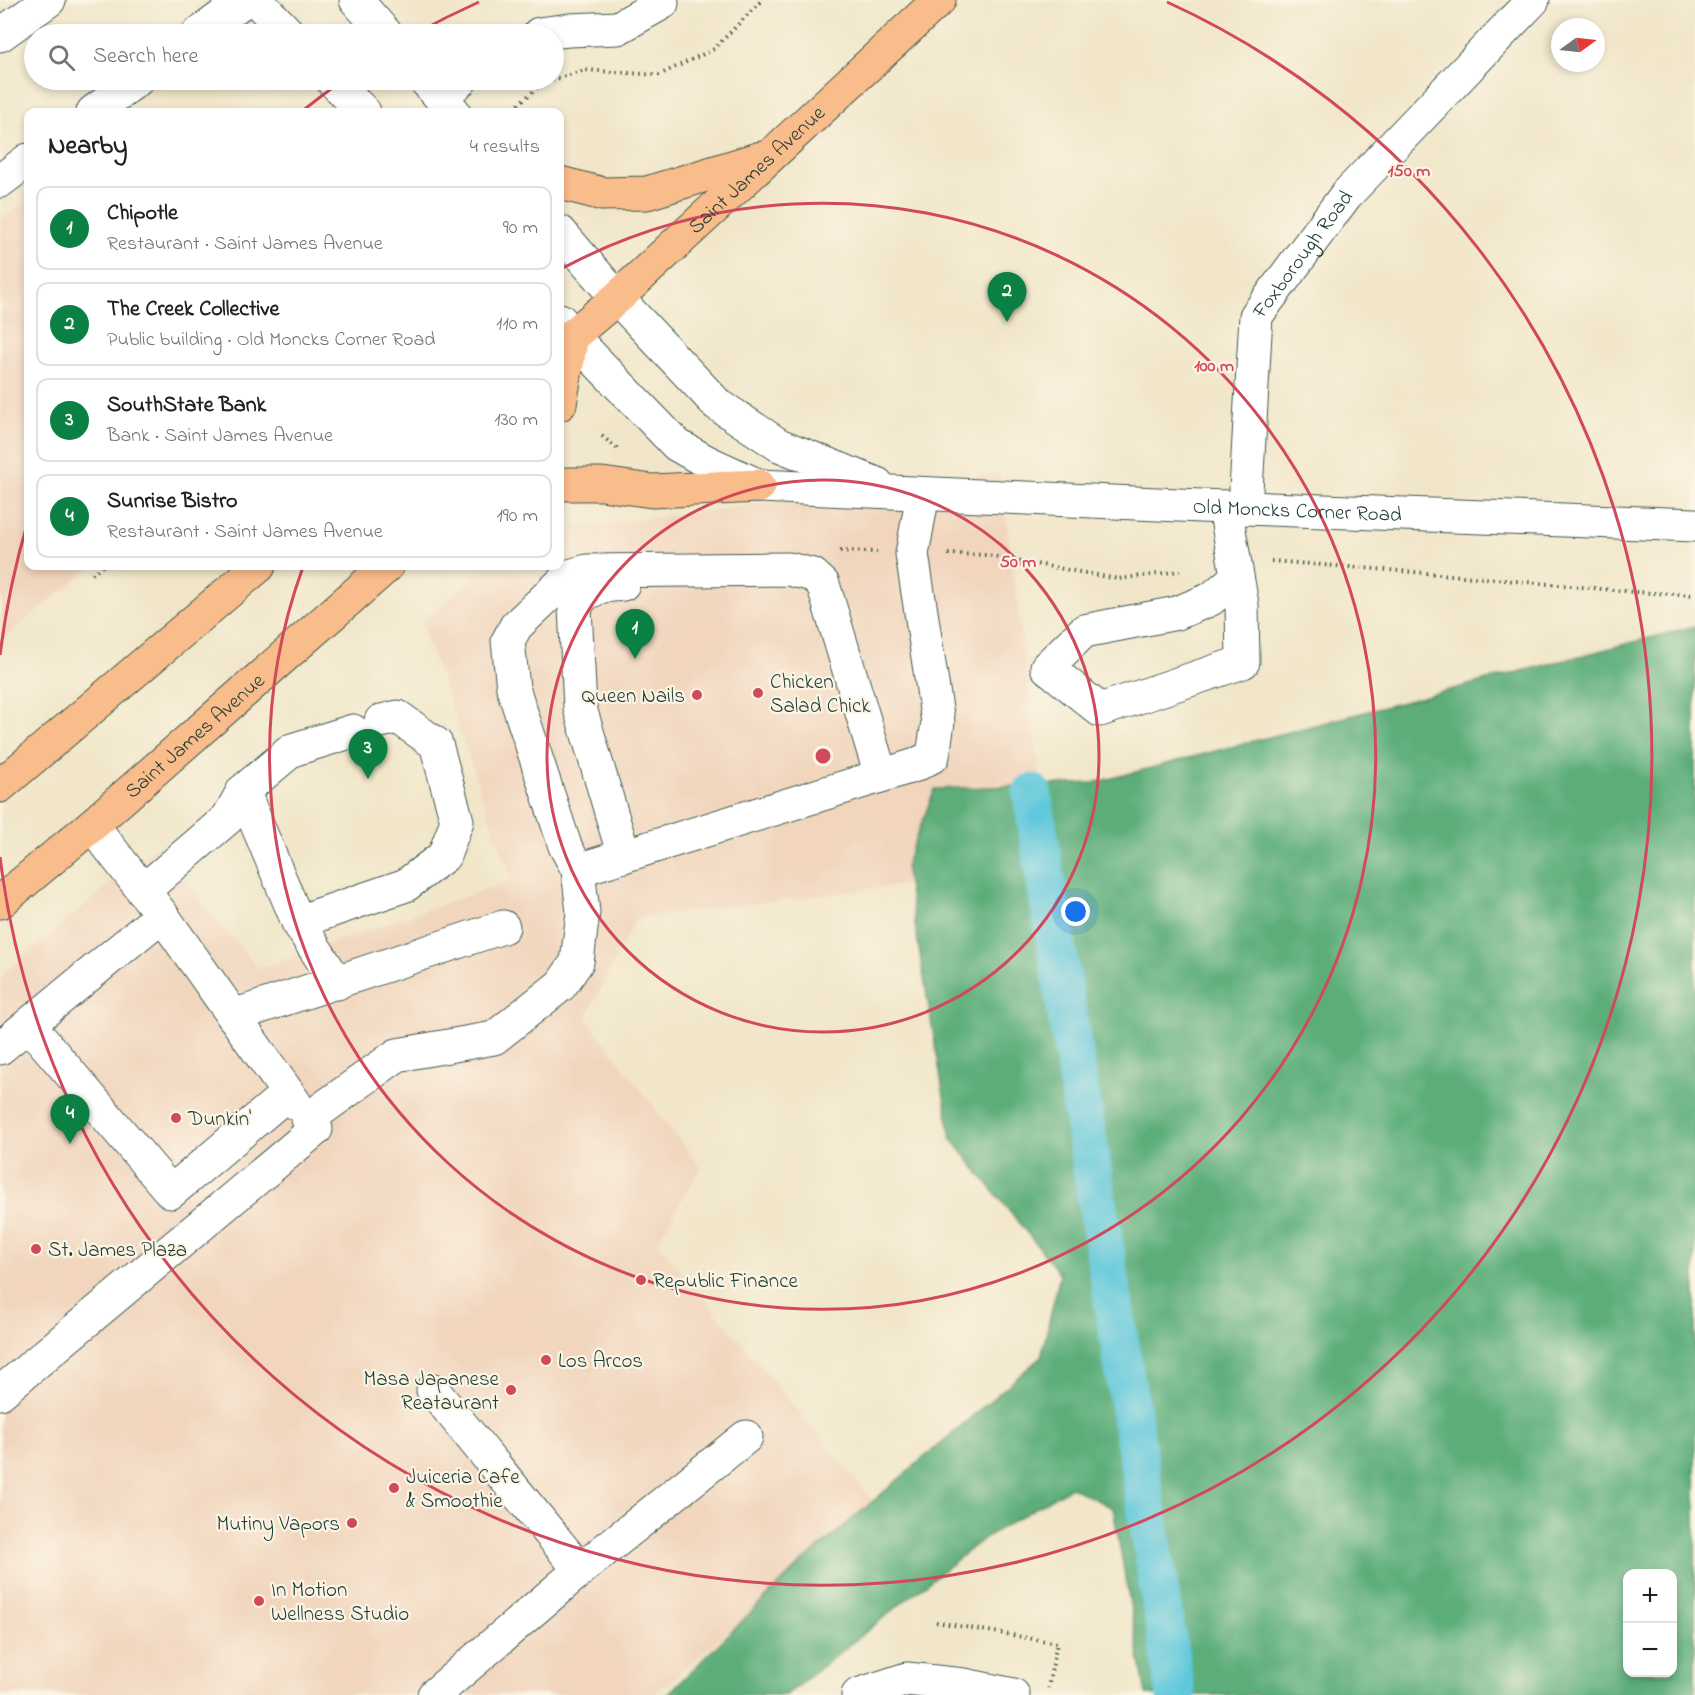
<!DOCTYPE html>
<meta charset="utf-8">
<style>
:root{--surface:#fff;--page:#f6f6f6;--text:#202124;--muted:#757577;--line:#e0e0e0;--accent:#0b8043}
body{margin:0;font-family:"Indie Flower",sans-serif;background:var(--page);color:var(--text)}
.controls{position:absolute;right:18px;bottom:18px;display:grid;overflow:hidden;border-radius:12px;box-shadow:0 3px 9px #0003}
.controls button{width:54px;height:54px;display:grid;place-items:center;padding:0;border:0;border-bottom:2px solid var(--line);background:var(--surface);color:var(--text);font:30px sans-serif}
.compass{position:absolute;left:1551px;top:18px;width:54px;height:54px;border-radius:50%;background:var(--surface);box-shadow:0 3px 9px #0003;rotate:75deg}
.you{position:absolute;left:1076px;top:912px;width:21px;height:21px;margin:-15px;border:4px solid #fff;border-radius:50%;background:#1a73e8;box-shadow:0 0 0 9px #1a73e833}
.badge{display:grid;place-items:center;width:39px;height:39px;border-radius:50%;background:var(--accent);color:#fff;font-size:20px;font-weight:700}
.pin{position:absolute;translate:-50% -50px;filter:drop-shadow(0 2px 3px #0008)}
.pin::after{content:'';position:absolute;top:32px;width:21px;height:18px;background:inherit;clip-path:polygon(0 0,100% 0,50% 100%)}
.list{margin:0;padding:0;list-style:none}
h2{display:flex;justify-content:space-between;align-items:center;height:78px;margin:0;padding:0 24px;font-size:26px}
h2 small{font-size:20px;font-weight:400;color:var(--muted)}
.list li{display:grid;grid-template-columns:39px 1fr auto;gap:18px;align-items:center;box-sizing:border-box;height:84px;margin:0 12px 12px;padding:0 12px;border:2px solid var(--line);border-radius:12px}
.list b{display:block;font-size:22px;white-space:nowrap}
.list p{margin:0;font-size:20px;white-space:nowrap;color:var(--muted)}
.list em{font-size:20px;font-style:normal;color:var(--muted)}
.icon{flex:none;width:33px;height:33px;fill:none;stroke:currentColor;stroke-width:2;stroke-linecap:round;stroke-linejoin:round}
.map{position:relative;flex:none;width:1695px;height:1695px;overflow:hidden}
.search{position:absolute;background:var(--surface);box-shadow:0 3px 9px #0003;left:24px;top:24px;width:540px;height:66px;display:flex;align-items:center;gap:15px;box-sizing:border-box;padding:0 21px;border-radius:33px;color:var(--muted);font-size:22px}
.panel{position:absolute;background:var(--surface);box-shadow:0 3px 9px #0003;left:24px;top:108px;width:540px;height:462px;border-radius:12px}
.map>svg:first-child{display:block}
.built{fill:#f1d5bd}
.forest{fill:#5cad7a;stroke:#3e7557;stroke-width:1.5;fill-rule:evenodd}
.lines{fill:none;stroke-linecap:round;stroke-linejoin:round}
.canal{stroke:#5fc8db;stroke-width:39}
.minor-casing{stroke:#3e564a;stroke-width:35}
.major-casing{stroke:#3e564a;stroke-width:35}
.path{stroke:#3e564a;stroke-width:4;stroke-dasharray:1.5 4.5;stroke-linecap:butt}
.minor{stroke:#fff;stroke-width:33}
.major{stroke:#f9bc8b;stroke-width:33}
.ring{fill:none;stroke:#d1495b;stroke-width:3}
.poi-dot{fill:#d1495b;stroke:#fcf5e5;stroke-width:2}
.labels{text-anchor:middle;stroke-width:4.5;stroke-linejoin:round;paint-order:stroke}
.street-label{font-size:21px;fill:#1f3d34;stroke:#fcf5e5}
.poi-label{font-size:21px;fill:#1f3d34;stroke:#fcf5e5;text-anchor:start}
.centre{fill:#d1495b;stroke:#fcf5e5;stroke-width:3}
.ring-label{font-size:18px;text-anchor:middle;font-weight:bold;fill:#d1495b;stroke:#fcf5e5;stroke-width:4.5;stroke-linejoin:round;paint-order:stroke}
</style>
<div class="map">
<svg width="1695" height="1695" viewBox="0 0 1695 1695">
<rect width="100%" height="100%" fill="#fcf5e5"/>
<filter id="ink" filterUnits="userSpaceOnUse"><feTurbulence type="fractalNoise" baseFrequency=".0167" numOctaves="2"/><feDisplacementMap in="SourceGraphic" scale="12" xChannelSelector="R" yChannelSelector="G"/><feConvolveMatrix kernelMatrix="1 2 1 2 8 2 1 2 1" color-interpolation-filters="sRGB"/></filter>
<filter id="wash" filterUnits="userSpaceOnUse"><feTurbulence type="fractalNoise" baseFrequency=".008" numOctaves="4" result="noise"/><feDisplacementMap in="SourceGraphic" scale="24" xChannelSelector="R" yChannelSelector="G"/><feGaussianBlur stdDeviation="1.35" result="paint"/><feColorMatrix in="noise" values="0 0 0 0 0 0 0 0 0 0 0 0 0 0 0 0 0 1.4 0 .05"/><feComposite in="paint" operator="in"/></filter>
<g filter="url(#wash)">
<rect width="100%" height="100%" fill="#f1e6c9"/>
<g class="built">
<polygon points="28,201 28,566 93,566 0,641 0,220"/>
<polygon points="1000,473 1046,824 972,876 635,919 586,1018 701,1168 657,1242 878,1507 653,1695 0,1695 0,976 156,846 258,969 512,880 421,622 488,566 560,566 560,530"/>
</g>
<path class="forest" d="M1695 626V1695H1146L1113 1508 1071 1487 984 1538 786 1695H667L800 1564 1041 1357 1060 1274 951 1138 905 866 935 789 1093 783ZM1628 1574H1672V1672H1628Z"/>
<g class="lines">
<polyline class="canal" points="1032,793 1176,1695"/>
</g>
</g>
<g filter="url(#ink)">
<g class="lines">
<g class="minor-casing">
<g id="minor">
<polyline points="256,0 289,34"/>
<polyline points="356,0 386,34"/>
<polyline points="198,34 245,0"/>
<polyline points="539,34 569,30 618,28 662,3"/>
<polyline points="0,35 49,0"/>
<polyline points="332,80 364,112"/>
<polyline points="425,80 454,112"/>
<polyline points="440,97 461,80"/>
<polyline points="93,112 137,80"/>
<polyline points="0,181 28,160"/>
<polyline points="560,232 617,298 717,404 779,445 877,484"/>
<path id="s1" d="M560 320 572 336 677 445 707 462 759 486 1245 508 1695 525"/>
<polyline points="1225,507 1242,604 1243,662 1100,710 1047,667 1084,631 1177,613 1211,599 1237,577"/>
<path id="s2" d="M1245 508 1256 316 1346 195 1533 0"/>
<polyline points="623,584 602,586 583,595 575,608 580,708 624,856"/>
<polyline points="243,791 298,922 337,983"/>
<polyline points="92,825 162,915 295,1103"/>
<polyline points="578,870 565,846 513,688 508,641 516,626 569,576 587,571 789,569 813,575 823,584 881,776"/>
<polyline points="143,891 228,818 243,791 292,750 353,731"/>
<polyline points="298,922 406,885 444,856 457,821 436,744 398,717 381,721"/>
<polyline points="233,1016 503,927"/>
<polyline points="29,1025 171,1192 288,1093"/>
<polyline points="0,1048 162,915"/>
<polyline points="308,1119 397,1055 494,1038 561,985 577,962 583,912 578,870 916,765 933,756 938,722 912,554 923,494"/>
<polyline points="433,1390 580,1570"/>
<polyline points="0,1393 316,1129"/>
<polyline points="434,1695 580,1570 746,1437"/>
<polyline points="858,1695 907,1679 964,1685 1013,1695"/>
</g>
</g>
<g class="major-casing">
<g id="major">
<polyline points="560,183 603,194 647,193 761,158"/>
<path id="s3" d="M560 340 572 336 617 298 939 0"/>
<polyline points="560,404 572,336"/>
<polyline points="560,484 602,484 652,491 759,486"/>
<polyline points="0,786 259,566"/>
<path id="s4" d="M0 902 92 825 387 566"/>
</g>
</g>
<g class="path">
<polyline points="509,112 543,83 585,70 659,75 714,49 762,0"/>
<polyline points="602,436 619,450"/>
<polyline points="840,551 877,552"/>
<polyline points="948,554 987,555 1118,579 1180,571"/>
<polyline points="1271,561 1440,574 1635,592 1695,595"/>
<polyline points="92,574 103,566"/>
<polyline points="936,1622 1057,1643 1048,1688"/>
</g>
<use href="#minor" class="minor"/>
<use href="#major" class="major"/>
</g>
</g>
<g class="ring">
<circle cx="823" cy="756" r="276"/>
<path d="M563 268A553 553 0 1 1 303 567"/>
<path d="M0 655A829 829 0 0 1 28 521M301 112A829 829 0 0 1 342 81M415 34A829 829 0 0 1 479 2M1167 2A829 829 0 1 1 0 857"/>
</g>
<g class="poi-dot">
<circle cx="758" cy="693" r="6"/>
<circle cx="697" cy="695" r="6"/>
<circle cx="176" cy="1118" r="6"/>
<circle cx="36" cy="1249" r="6"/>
<circle cx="641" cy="1280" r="6"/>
<circle cx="546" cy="1360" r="6"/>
<circle cx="511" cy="1390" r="6"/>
<circle cx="394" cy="1488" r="6"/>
<circle cx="352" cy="1523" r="6"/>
<circle cx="259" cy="1601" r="6"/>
</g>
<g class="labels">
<g class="street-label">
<text dy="7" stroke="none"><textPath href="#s3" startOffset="261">Saint James Avenue</textPath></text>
<text dy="7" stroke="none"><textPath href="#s2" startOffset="270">Foxborough Road</textPath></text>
<text dy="7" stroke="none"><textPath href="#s1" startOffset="802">Old Moncks Corner Road</textPath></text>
<text dy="7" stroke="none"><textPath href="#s4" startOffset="256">Saint James Avenue</textPath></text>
</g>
<g class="poi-label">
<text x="770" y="688">Chicken<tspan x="770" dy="24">Salad Chick</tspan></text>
<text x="685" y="702" text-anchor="end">Queen Nails</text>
<text x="188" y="1125">Dunkin'</text>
<text x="48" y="1256">St. James Plaza</text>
<text x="653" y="1287">Republic Finance</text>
<text x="558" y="1367">Los Arcos</text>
<text x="499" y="1385" text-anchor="end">Masa Japanese<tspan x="499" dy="24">Reataurant</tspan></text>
<text x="406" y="1483">Juiceria Cafe<tspan x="406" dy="24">&amp; Smoothie</tspan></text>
<text x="340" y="1530" text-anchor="end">Mutiny Vapors</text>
<text x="271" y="1596">In Motion<tspan x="271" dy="24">Wellness Studio</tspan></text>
</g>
</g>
<circle cx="823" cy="756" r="9" class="centre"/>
<g class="ring-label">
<text x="1409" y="176">150 m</text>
<text x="1214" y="371">100 m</text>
<text x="1018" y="567">50 m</text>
</g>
</svg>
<div class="controls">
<button>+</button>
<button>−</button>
</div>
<svg class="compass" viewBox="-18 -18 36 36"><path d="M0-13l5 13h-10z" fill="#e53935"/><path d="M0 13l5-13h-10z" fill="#757577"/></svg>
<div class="you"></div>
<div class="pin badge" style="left:635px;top:659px">1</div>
<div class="pin badge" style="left:1007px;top:322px">2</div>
<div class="pin badge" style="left:368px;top:779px">3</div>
<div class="pin badge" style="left:70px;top:1144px">4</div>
<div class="search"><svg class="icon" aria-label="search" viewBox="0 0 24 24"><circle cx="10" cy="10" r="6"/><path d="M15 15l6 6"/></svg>Search here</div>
<section class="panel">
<h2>Nearby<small>4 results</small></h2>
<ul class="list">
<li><span class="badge">1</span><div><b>Chipotle</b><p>Restaurant · Saint James Avenue</p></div><em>90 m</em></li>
<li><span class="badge">2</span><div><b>The Creek Collective</b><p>Public building · Old Moncks Corner Road</p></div><em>110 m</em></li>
<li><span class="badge">3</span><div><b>SouthState Bank</b><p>Bank · Saint James Avenue</p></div><em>130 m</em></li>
<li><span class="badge">4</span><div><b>Sunrise Bistro</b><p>Restaurant · Saint James Avenue</p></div><em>190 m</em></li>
</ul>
</section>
</div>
